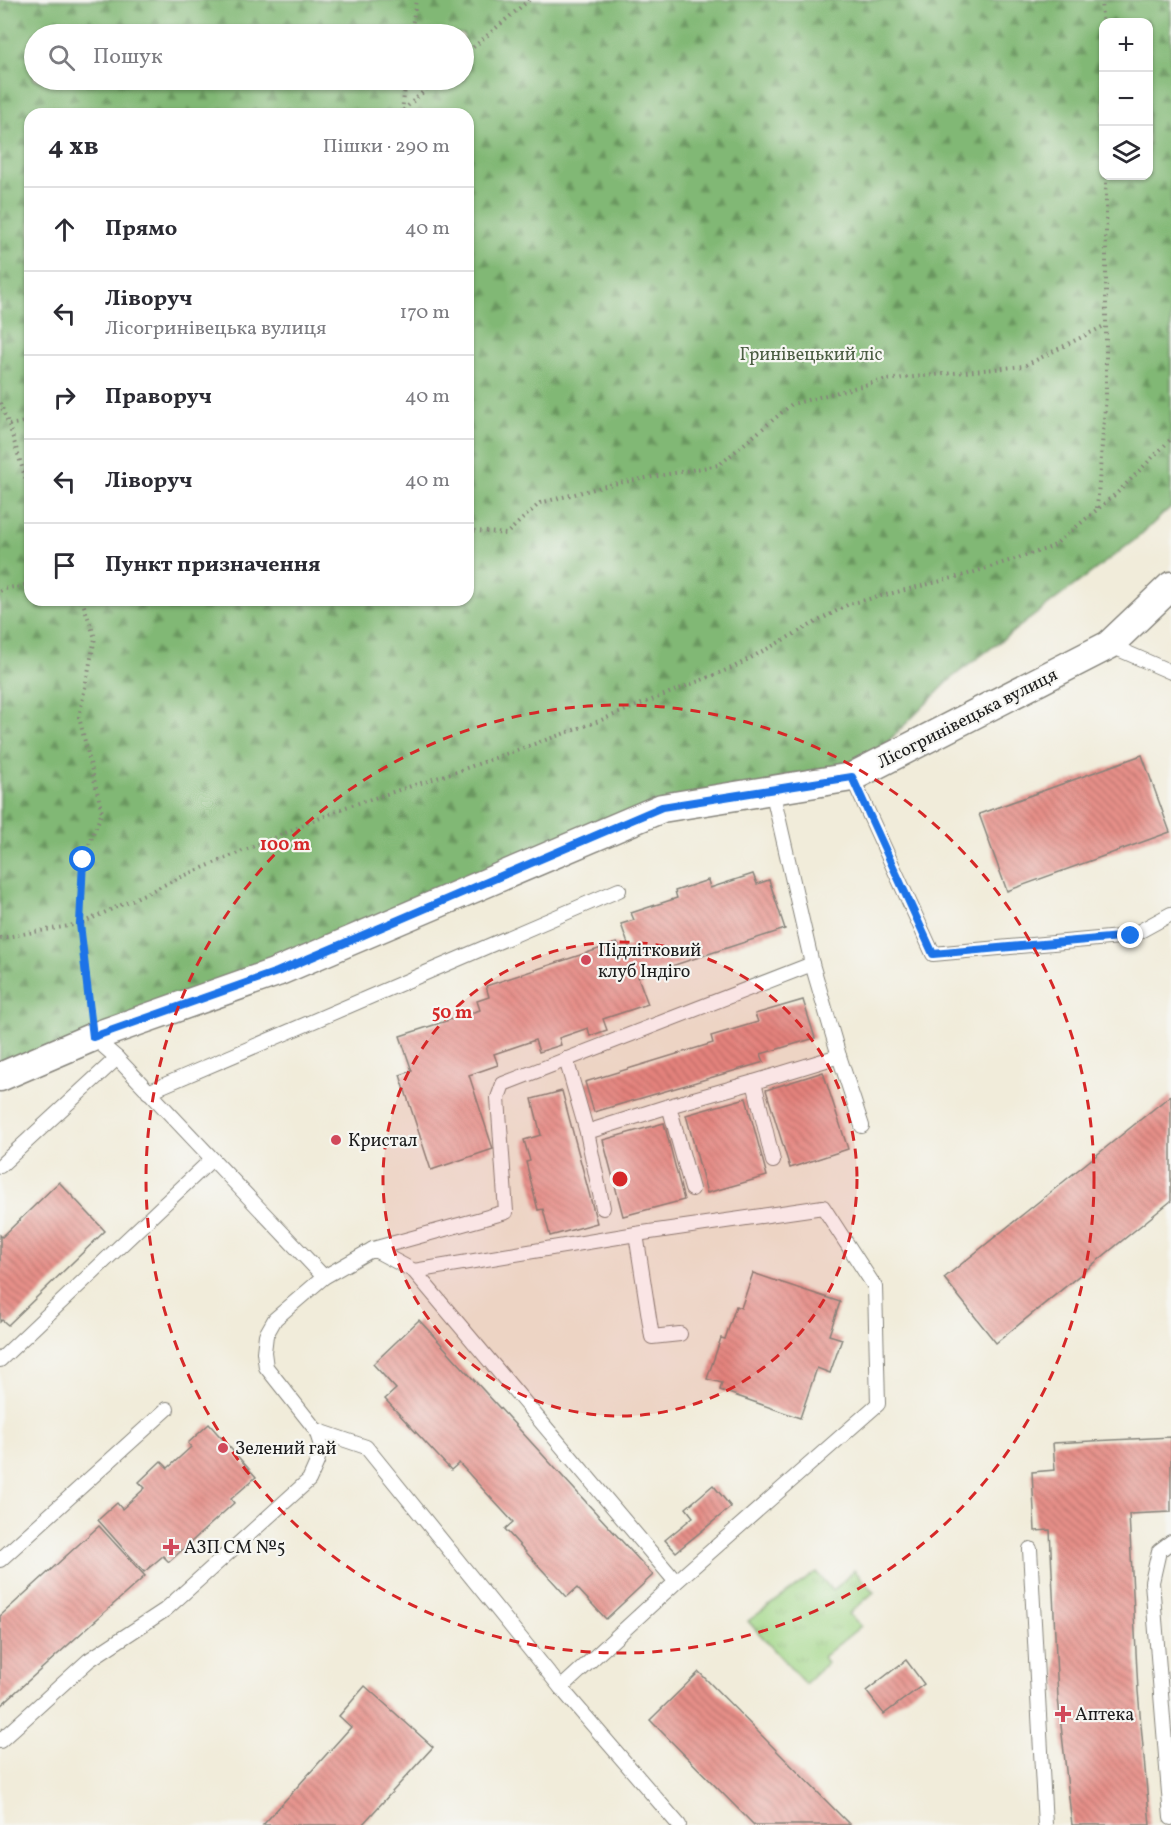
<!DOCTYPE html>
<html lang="uk">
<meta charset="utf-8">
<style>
:root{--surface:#fff;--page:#f2f2f3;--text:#2b2b33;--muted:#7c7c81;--line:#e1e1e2}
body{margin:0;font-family:Vollkorn,serif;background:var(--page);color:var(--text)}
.controls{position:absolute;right:18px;top:18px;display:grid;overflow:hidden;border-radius:12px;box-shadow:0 2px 4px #0004}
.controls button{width:54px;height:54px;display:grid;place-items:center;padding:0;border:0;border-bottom:2px solid var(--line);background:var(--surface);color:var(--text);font:30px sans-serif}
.stop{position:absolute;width:18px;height:18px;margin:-14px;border:4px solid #1a73e8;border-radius:50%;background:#fff}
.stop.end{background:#1a73e8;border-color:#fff;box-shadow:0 2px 6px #0008}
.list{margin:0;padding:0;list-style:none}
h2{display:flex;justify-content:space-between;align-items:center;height:78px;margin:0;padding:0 24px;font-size:26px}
h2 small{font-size:20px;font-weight:400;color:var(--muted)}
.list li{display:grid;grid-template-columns:39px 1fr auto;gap:18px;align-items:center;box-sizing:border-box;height:84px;padding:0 24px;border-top:2px solid var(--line)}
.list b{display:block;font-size:22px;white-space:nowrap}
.list p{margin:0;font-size:20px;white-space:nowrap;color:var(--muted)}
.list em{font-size:20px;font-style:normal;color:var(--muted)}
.icon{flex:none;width:33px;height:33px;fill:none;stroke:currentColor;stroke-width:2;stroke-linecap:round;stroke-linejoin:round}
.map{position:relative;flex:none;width:1171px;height:1825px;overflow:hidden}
.search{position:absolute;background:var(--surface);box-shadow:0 2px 4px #0004;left:24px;top:24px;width:450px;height:66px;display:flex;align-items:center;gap:15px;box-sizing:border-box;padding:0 21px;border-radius:33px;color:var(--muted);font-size:22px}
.panel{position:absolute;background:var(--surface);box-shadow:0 2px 4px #0004;left:24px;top:108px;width:450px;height:498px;border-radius:18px}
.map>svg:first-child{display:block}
.forest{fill:url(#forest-firs);stroke:#4e6a48;stroke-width:1.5;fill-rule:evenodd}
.park{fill:url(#park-tufts);stroke:#5f7a52;stroke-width:1.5}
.building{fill:url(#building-back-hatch)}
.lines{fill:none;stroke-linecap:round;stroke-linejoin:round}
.service-casing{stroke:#86847b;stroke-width:16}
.minor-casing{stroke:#86847b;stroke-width:31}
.path{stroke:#86847b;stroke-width:4;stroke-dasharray:1.5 4.5;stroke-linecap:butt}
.service{stroke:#fff;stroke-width:14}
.minor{stroke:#fff;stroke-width:28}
.route{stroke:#1a73e8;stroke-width:8}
.ring{fill:none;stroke:#d62828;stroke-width:3;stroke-dasharray:10 8}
.poi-dot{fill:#d1495b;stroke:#f6f6f2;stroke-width:2}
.labels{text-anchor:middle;stroke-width:4.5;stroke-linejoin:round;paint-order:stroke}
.park-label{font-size:18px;fill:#4b5d42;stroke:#f6f6f2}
.street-label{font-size:18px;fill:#1c1c1c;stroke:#f6f6f2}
.poi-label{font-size:18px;fill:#1c1c1c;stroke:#f6f6f2;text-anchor:start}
.centre{fill:#d62828;stroke:#f6f6f2;stroke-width:3}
.ring-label{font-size:18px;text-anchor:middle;font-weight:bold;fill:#d62828;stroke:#f6f6f2;stroke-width:4.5;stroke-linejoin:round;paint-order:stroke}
</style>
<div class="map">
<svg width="1171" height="1825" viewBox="0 0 1171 1825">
<defs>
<pattern id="forest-firs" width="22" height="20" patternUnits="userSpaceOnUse" patternTransform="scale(1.5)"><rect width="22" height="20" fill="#81b874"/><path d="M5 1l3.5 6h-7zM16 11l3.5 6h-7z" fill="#69955e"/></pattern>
<pattern id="park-tufts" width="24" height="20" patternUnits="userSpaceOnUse" patternTransform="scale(1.5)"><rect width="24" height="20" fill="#a2d788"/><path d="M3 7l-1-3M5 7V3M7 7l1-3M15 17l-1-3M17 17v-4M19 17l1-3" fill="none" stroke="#8bb875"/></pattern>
<pattern id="building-back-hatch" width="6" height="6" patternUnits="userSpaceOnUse" patternTransform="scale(1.5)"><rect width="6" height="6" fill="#e68f88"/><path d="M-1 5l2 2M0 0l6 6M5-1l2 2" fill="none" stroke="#ba746e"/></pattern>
</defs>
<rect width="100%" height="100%" fill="#f6f6f2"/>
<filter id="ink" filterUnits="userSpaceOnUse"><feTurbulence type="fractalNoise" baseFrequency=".0167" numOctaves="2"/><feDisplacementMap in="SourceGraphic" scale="12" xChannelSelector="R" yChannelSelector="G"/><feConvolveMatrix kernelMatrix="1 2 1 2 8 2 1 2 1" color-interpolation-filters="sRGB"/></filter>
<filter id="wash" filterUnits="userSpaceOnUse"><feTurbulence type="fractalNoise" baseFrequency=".008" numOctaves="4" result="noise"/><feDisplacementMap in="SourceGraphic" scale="24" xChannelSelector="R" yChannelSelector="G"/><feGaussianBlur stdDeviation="1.35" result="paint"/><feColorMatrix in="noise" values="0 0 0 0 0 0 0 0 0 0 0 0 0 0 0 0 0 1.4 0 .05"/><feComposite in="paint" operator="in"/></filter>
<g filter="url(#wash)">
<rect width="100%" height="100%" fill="#f1ecda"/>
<path class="forest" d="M0 0H1171V507L1136 539 954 676 852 777 662 808 0 1077ZM1104 22H1148V176H1104ZM34 34H464V80H34ZM30 114H468V600H30Z"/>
<polygon class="park" points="854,1570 874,1592 849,1614 861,1626 823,1657 827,1663 805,1684 748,1621 816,1572 833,1591"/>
<g id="blocks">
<g class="building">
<polygon points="1142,755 1170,832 1007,891 979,814"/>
<polygon points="753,874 757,884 769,880 785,929 638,977 648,1004 603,1019 607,1030 590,1036 588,1028 559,1038 561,1045 539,1052 535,1040 494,1054 498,1065 469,1075 493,1149 431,1170 400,1075 412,1071 400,1036 480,1010 477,1001 489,997 486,986 617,943 620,950 629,947 621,924 634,920 631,913 677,898 675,891 708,880 710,888"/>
<polygon points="803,1000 815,1038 761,1054 764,1062 594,1112 585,1082 713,1043 711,1036 758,1022 755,1014"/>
<polygon points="823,1072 848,1149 790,1168 766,1090"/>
<polygon points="562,1091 597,1223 550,1236 543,1209 538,1210 526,1162 530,1161 524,1140 541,1135 532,1099"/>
<polygon points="1171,1095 1171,1201 996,1343 944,1278"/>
<polygon points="746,1098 767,1176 707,1193 686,1115"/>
<polygon points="664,1123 684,1200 623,1216 603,1140"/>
<polygon points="59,1182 105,1231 8,1325 2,1320 0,1322 0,1235 2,1237"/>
<polygon points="753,1273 840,1302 829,1335 842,1339 830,1373 817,1368 800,1418 720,1390 722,1383 707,1379 721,1338 725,1339 736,1306 741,1308"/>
<polygon points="419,1320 653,1575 606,1619 577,1588 567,1597 505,1529 513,1522 459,1463 451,1470 385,1399 396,1389 373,1364"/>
<polygon points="209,1424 256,1477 231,1499 234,1503 169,1562 163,1556 144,1572 98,1520 117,1503 122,1509 145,1488 139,1482 161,1461 168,1468 191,1447 188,1443"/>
<polygon points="1171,1437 1171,1512 1129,1514 1138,1691 1150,1825 1072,1825 1058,1698 1050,1530 1035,1531 1032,1472 1055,1470 1053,1443"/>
<polygon points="713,1485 731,1507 676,1552 665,1540 693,1517 686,1508"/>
<polygon points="99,1526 145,1576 0,1706 0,1616"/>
<polygon points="906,1660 924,1684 884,1714 866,1691"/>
<polygon points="699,1672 850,1825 754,1825 650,1720"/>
<polygon points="365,1686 433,1747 362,1825 263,1825 351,1727 339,1716"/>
</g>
</g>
</g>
<g filter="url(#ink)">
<use href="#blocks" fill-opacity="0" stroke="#86847b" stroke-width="1.5"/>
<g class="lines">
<g class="service-casing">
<g id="service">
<polyline points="1109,645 1171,672"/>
<polyline points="852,777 933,954 1131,936 1171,914"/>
<polyline points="772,790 812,964 839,1056"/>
<polyline points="93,1037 117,1058 324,1277"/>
<polyline points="566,1059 587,1132 669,1106 692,1189"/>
<polyline points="754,1082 839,1056 862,1126"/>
<polyline points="148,1092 619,890"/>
<polyline points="669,1106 754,1082 773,1161"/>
<polyline points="587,1132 603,1208"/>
<polyline points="0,1166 117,1058"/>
<polyline points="636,1234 652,1337 680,1334"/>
<polyline points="373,1249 506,1212 498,1098 503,1084 812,964"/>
<polyline points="414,1271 636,1234 823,1207 875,1287 878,1404 676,1582 561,1688"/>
<polyline points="0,1360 212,1159"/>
<polyline points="316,1430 366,1447 561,1688 679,1825"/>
<polyline points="1171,1542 1159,1551 1152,1582 1171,1818"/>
<polyline points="1030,1549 1045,1825"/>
<polyline points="0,1560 167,1409"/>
<polyline points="0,1741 89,1660 165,1610 309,1480 317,1462 321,1446 316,1430 266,1367 264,1352 266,1335 275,1319 324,1277 373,1249 414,1271 676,1582"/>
</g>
</g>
<g class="minor-casing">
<polyline id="minor" points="0,1077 93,1037 277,972 662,808 852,777 1109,645 1171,586"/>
</g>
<g class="path">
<polyline points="1101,0 1104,48"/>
<polyline points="411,34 416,0"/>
<polyline points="464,55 529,0"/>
<polyline points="402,111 406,80"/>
<polyline points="399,114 436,80"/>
<polyline points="0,403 9,425 30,493"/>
<polyline points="9,425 30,421"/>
<polyline points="1097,508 1106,395 1106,176"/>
<polyline points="468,530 506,534 540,503 613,484 719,465 792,404 884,380 1024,366 1106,325"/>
<polyline points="0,591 4,589 30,584"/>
<polyline points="82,600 95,638 79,717 102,812 83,860 80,924 90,1006"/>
<polyline points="0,938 80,924 179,878 346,807 455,772 599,721 734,667 849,604 965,575 1052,547 1117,493 1171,439"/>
</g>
<use href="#service" class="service"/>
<use href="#minor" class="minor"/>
</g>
</g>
<g class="lines" filter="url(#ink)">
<polyline class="route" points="83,860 80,924 93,1037 277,972 662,807 852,777 933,954 1131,936"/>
</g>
<circle cx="620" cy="1179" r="237" fill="#d62828" fill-opacity=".12"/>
<g class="ring">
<circle cx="620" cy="1179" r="237"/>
<circle cx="620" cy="1179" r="474"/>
</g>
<g class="poi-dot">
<circle cx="586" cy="960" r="6"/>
<circle cx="336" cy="1140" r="6"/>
<circle cx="223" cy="1448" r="6"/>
<path d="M168 1538h6v6h6v6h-6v6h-6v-6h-6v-6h6z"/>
<path d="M1060 1705h6v6h6v6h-6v6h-6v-6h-6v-6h6z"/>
</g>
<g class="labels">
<g class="park-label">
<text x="811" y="360">Гринівецький ліс</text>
</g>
<g class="street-label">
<text transform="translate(967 718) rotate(-27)" y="6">Лісогринівецька вулиця</text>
</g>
<g class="poi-label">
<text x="598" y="956">Підлітковий<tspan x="598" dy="21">клуб Індіго</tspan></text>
<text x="348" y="1146">Кристал</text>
<text x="235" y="1454">Зелений гай</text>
<text x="184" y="1553">АЗП СМ №5</text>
<text x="1075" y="1720">Аптека</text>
</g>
</g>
<circle cx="620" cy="1179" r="9" class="centre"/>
<g class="ring-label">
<text x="285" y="850">100 m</text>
<text x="452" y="1018">50 m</text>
</g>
</svg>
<div class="controls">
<button>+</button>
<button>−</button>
<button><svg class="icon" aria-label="layers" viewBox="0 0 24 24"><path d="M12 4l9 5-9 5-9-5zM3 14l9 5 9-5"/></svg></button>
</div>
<div class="stop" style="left:83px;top:860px"></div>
<div class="stop end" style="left:1131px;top:936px"></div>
<div class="search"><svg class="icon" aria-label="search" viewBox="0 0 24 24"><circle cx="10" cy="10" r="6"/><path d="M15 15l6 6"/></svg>Пошук</div>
<section class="panel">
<h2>4 хв<small>Пішки · 290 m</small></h2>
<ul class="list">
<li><svg class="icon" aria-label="ahead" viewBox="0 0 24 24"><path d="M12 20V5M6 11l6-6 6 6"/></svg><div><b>Прямо</b></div><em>40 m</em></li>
<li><svg class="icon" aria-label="left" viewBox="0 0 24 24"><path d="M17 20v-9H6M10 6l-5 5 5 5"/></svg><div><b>Ліворуч</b><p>Лісогринівецька вулиця</p></div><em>170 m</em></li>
<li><svg class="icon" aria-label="right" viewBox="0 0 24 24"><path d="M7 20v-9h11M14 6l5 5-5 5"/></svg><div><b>Праворуч</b></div><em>40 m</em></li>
<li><svg class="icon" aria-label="left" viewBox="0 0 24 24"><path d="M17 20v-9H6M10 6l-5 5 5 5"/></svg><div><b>Ліворуч</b></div><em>40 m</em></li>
<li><svg class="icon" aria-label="arrive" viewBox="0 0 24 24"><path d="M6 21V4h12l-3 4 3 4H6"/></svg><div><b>Пункт призначення</b></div></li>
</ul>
</section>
</div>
